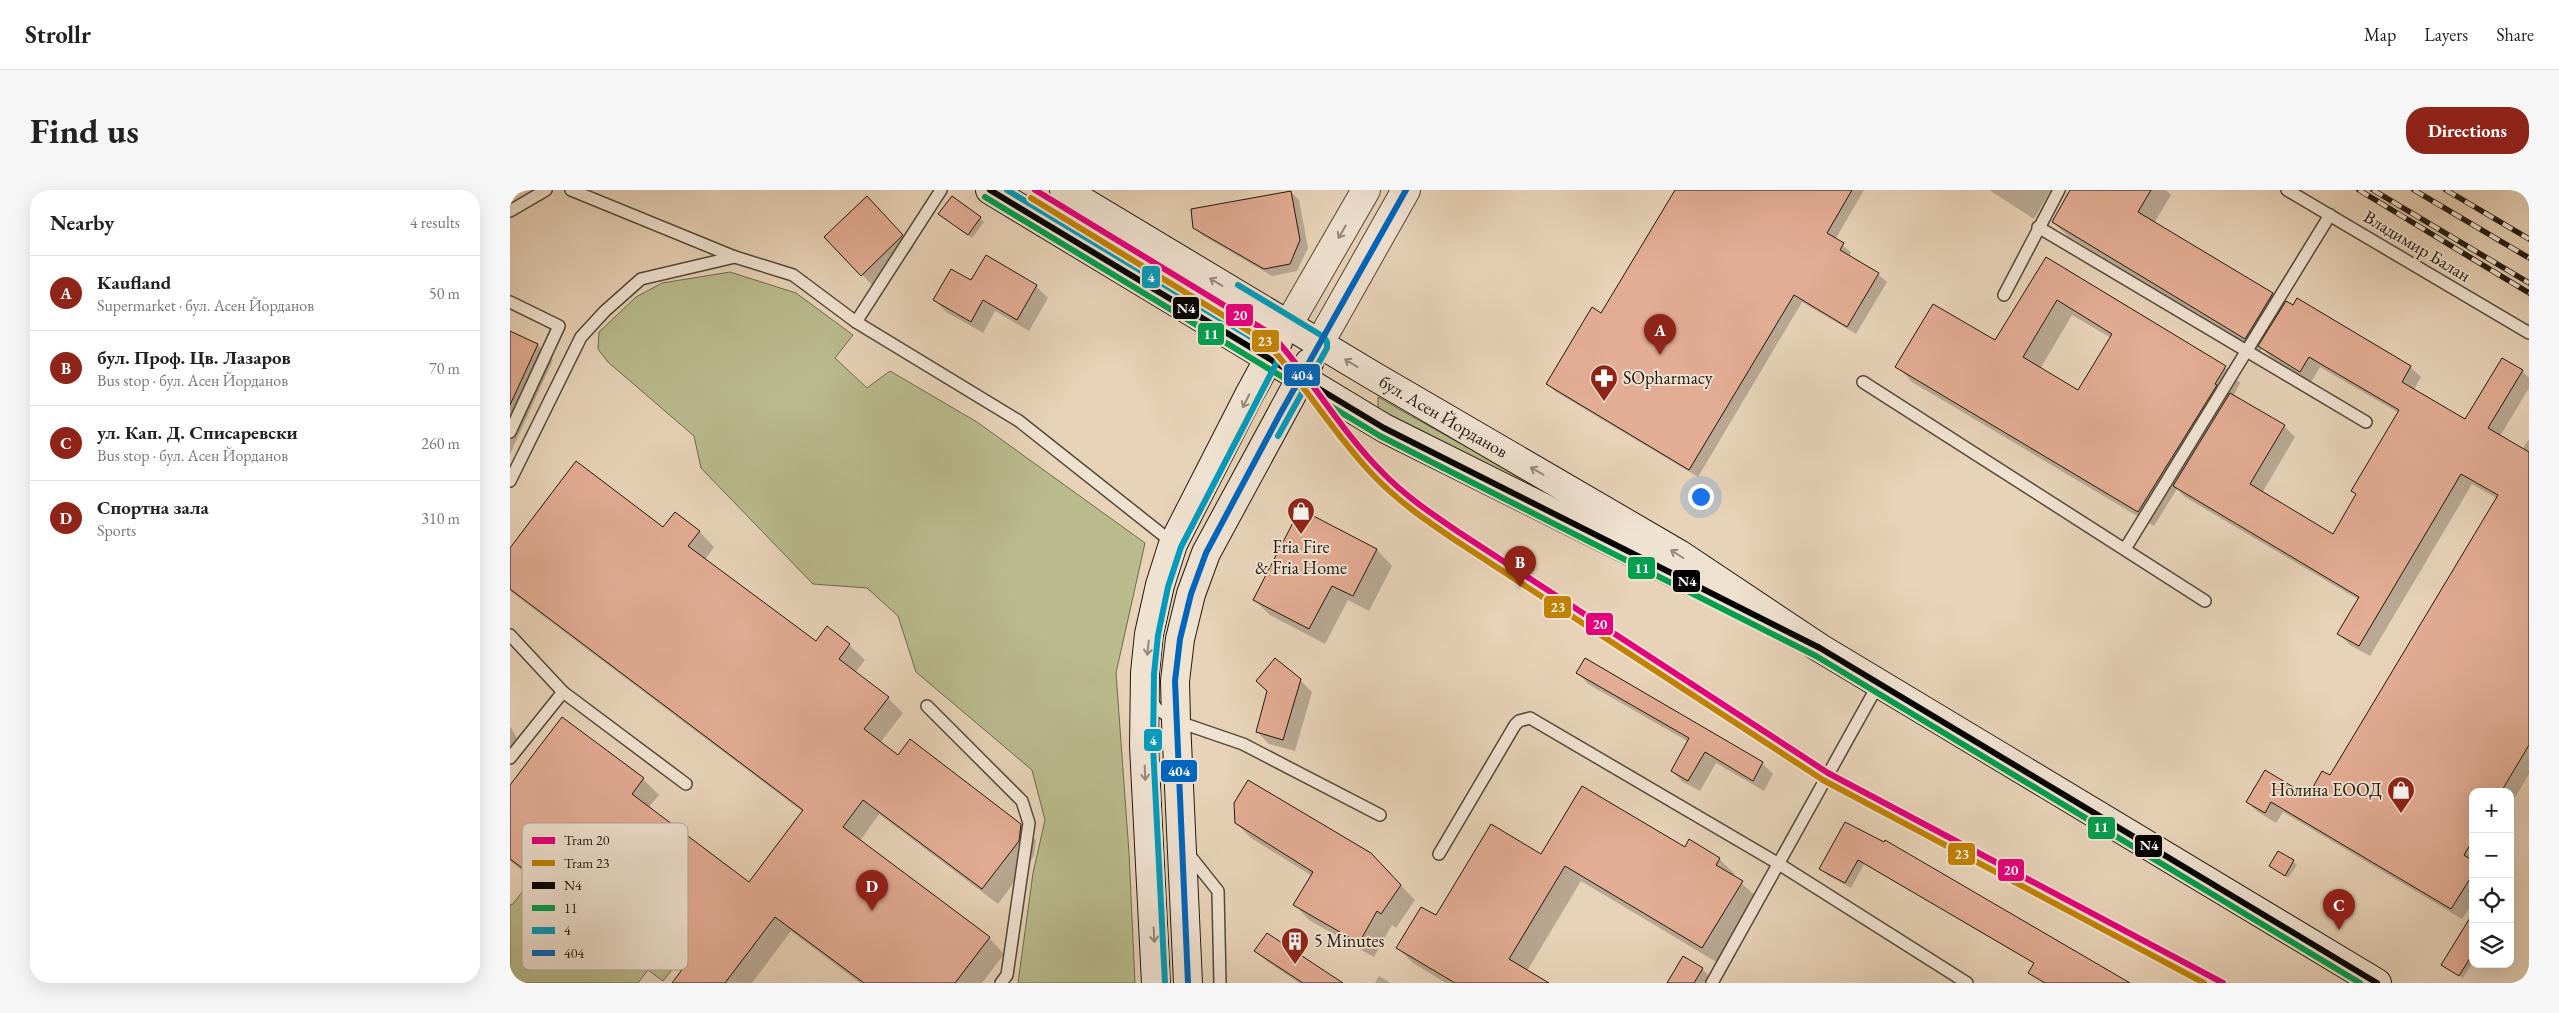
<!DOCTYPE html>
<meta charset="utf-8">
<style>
:root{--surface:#fff;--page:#f6f6f6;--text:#222;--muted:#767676;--line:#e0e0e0;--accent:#8f2418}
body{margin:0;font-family:"EB Garamond",serif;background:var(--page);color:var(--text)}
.controls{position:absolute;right:15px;bottom:15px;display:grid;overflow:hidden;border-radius:10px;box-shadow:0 5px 20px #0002}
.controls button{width:45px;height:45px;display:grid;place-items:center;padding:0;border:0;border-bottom:1px solid var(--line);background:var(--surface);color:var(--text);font:25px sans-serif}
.you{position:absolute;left:1190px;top:306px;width:18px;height:18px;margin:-12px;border:4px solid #fff;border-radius:50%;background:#1a73e8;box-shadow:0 0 0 8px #1a73e833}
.badge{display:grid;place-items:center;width:32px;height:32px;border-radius:50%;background:var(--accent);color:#fff;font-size:16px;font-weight:700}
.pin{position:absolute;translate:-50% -41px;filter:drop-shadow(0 1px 2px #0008)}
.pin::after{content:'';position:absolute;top:26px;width:18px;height:15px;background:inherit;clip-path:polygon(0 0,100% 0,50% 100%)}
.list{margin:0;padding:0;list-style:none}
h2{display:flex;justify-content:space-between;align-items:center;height:65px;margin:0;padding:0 20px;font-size:21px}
h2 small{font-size:16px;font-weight:400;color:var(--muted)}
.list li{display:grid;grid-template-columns:32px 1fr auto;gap:15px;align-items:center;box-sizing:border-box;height:75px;padding:0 20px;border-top:1px solid var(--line)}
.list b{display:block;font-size:19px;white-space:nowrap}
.list p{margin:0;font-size:16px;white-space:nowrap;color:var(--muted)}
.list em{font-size:16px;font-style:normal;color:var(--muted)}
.icon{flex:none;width:28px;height:28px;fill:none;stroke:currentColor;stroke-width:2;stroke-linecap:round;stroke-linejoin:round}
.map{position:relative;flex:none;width:2019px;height:793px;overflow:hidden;border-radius:20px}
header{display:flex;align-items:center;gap:30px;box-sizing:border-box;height:70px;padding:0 25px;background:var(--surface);border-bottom:1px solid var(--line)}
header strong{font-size:24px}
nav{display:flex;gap:28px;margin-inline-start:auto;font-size:18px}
.intro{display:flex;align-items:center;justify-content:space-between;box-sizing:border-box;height:120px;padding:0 30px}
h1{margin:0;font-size:35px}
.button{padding:12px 22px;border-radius:20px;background:var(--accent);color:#fff;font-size:18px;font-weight:700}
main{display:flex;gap:30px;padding:0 30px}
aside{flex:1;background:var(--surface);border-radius:20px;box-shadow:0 5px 20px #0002}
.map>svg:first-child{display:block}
.green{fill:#b9bb8d;stroke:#6d6a4e}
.shadow{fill:#0003;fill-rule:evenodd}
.building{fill:#e3ac94;stroke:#21190f;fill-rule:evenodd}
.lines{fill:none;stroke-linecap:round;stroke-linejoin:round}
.service-casing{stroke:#534839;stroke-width:14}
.tertiary-casing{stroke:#534839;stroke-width:30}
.secondary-casing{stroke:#21190f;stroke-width:30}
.service{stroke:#f0e2d1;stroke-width:11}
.tertiary{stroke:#f0e2d1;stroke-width:28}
.secondary{stroke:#f0e2d1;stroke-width:28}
.rail-casing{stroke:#21190f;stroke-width:5.5}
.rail{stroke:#f0e2d1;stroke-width:4;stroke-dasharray:11;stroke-linecap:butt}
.bus-1-casing{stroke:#f0e2d1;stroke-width:10}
.bus-2-casing{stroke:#f0e2d1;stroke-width:10}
.bus-3-casing{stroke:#f0e2d1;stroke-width:10}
.bus-4-casing{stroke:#f0e2d1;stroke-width:10}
.bus-1{stroke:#000;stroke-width:6}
.bus-2{stroke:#029f4e;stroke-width:6}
.bus-3{stroke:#039bbb;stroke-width:6}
.bus-4{stroke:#0065bd;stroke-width:6}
.tram-1-casing{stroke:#f0e2d1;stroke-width:10}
.tram-2-casing{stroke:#f0e2d1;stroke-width:10}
.tram-1{stroke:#e5007d;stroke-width:6}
.tram-2{stroke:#c28304;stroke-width:6}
.oneway{stroke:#93887a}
.labels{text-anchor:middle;stroke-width:4;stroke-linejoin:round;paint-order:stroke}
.street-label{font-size:18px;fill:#21190f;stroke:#f0e2d1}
.poi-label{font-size:18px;fill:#21190f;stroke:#f0e2d1;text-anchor:start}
.key{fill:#f0e2d1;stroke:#b2a697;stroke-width:1}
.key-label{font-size:14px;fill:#21190f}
.line-badge{stroke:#f0e2d1;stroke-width:2}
.badge-label{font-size:14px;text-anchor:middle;font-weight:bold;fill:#fff}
</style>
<header>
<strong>Strollr</strong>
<nav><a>Map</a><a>Layers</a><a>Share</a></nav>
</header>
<div class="intro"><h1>Find us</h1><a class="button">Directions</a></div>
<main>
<aside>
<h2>Nearby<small>4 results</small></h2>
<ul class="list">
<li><span class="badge">A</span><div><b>Kaufland</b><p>Supermarket · бул. Асен Йорданов</p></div><em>50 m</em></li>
<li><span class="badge">B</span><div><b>бул. Проф. Цв. Лазаров</b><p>Bus stop · бул. Асен Йорданов</p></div><em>70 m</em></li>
<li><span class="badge">C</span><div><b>ул. Кап. Д. Списаревски</b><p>Bus stop · бул. Асен Йорданов</p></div><em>260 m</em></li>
<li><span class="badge">D</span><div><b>Спортна зала</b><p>Sports</p></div><em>310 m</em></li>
</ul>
</aside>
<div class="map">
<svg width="2019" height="793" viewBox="0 0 2019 793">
<rect width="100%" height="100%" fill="#e8d3b8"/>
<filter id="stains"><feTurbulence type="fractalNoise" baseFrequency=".004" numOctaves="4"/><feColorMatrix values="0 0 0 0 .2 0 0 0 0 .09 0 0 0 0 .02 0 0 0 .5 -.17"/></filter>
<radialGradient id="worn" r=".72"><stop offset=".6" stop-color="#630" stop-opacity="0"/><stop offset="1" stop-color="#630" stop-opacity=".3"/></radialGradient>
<g class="green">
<polygon points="220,82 286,103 343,145 325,168 357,198 380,181 467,232 635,353 606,483 619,663 625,793 508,793 523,683 535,630 522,580 406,482 388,426 357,398 303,394 191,278 184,246 98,172 88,159 89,142 126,107 152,93"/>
<path d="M868 207C957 259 1048 304 1136 356L868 221Z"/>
<polygon points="49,681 167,773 153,791 138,780 128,793 0,793 0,714 2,715 20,692 32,702"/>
</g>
<g class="shadow">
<polygon points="1167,0 1354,0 1325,50 1341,62 1339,67 1368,84 1377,92 1346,144 1292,112 1188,287 1046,202 1038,194 1092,124"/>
<polygon points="1479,0 1541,0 1524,29"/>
<path d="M1561 0H1656L1661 5 1644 33 1762 104 1774 116 1900 177 1911 187 1904 200 1956 231 2012 181 2019 188V198L1990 246 2013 259 2019 249V584L2000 616V602H1963V712L1952 729 1773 622 1766 633 1748 622 1737 612 1798 607 1820 587 1988 309 1962 294 1860 466 1840 455 1829 444 1849 410 1675 307 1667 299 1644 336 1402 192 1387 176 1485 152 1536 69 1715 177 1730 193 1723 206 1774 236 1785 247 1752 303 1823 345 1847 305 1889 223 1810 177 1801 192 1761 167 1752 158 1750 162 1558 46 1543 32ZM1562 125 1601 148 1568 202 1530 179Z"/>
<polygon points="781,2 789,10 798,58 787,81 762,86 692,45 684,37"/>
<polygon points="368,20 404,57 364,97 316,47"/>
<polygon points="433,27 470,28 474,32 462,48"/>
<polygon points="461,92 526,96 538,108 519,141 485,121 473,143 436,122 425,110"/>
<polygon points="0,142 28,155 43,170 0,264"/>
<polygon points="790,321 867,360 882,376 859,421 838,410 815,454 760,425 744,410"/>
<polygon points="153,339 189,341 204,357 195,370 306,453 339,455 355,470 345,483 378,508 393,523 370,553 388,566 510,635 526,650 524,666 488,714 369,624 350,651 479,748 494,764 472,793 350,793 281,741 242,793 164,793 177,775 64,690 50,709 0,671 0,597 52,528 133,589 149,605 138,618 239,694 293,622 0,401 0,360"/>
<polygon points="1075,469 1252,573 1263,584 1254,601 1206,573 1190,601 1173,592 1162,581 1179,552 1078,494 1068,483"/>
<polygon points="790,490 802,502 785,561 759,554 747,542"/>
<polygon points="0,536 11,555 0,562"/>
<polygon points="726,633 876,680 905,710 886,738 882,735 864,767 799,730 785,715 802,686 741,648"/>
<polygon points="1335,633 1617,793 1533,793 1520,783 1525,774 1354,674 1341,698 1317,685 1311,679"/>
<polygon points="1175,658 1209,669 1225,684 1223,686 1247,707 1208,773 1071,691 1017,781 1037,793 936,793 903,773 888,758 926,727 1032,666"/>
<polygon points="1783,671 1787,675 1778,688 1760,676"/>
<polygon points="1963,745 1963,772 1953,788 1933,775"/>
<polygon points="746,761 829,793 789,793 758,772"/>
<polygon points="1192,779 1204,791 1203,793 1159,793"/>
<polygon points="869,786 881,793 865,793"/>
</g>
<g class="building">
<polygon points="1165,0 1342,0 1317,43 1334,53 1330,60 1369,83 1337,137 1284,105 1179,280 1036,194 1082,117 1091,123"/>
<polygon points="1560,0 1641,0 1628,22 1763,103 1735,149 1542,32"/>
<polygon points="781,1 790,50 780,74 754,79 683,38 681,19"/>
<polygon points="357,6 393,45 351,86 314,47"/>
<polygon points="442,6 471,27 458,45 428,24"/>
<polygon points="476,65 527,95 507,130 473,110 461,132 423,110 441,79 461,90"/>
<path d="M1536 67 1716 176 1705 194 1707 195 1628 322 1385 177 1423 114 1485 150ZM1547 110 1602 144 1568 200 1513 167Z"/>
<polygon points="1787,108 1901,176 1892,192 1955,229 1992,168 2013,180 1978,238 2019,262 2019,555 1991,602 1963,602 1963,650 1954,665 1963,671 1963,684 1941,719 1761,612 1755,623 1736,612 1755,580 1798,606 1812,581 1820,585 1988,305 1951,284 1849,456 1827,444 1849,407 1663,296 1720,203 1775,235 1740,294 1823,344 1846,304 1841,301 1889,220 1799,167 1790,182 1748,156 1776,111 1783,115"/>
<polygon points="0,141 28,154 0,215"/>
<polygon points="66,271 153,337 165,322 190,341 178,356 306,451 317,436 340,454 329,469 379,507 354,539 388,565 400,549 511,634 509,651 472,699 353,610 333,637 480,747 445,793 354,793 265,727 215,793 162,793 177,773 48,675 34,694 0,669 0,595 52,527 134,588 122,604 239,692 293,620 0,399 0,358"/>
<polygon points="790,319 867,359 843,406 822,396 799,439 743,410"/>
<polygon points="765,468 791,489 773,550 746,542 757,501 746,491"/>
<polygon points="1075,468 1253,572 1243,591 1195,562 1178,591 1161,581 1179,548 1066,483"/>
<polygon points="738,590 861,663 891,695 871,724 867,721 849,753 783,715 803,682 725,633 724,613"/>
<polygon points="1072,596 1175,657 1179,649 1210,668 1206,675 1233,691 1192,758 1055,676 999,769 1039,793 945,793 886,758 911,717 926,725 981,634 1031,664"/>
<polygon points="1335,632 1374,652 1375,650 1620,793 1535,793 1518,783 1524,773 1348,670 1335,693 1309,679"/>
<polygon points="1768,661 1784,670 1775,686 1759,676"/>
<polygon points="1963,723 1963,763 1949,786 1931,775"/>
<polygon points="757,743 833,793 793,793 744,761"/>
<polygon points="1173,766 1193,778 1184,793 1157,793"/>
</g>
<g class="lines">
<g class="service-casing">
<g id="service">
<polyline points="61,0 225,67 283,85 346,132 509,231 663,353"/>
<polyline points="1777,0 2019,143"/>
<polyline points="0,21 36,0"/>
<polyline points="1528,37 1856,232"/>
<polyline points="1494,105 1549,0"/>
<polyline points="0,112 49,136 0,242"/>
<polyline points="346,132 431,0"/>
<polyline points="1353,192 1695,411"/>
<polyline points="0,291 71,147 95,121 131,89 225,67"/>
<polyline points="1615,359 1820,25"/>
<polyline points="0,445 53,502 176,594"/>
<polyline points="640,508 647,519 666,531 733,554 870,625"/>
<polyline points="417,516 512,611 519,633 497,785 491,793"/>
<polyline points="0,568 53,502"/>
<polyline points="677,662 708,701 710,793"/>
<polyline points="929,664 1005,535 1009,531 1020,528 1269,674 1457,793"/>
<polyline points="1202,793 1369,493"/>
</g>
</g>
<g class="tertiary-casing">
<g id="tertiary">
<polyline points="778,135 856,0"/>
<polyline points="809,154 896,0"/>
</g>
</g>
<g class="secondary-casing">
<g id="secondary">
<polyline points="480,0 874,238 1184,393"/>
<path id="s1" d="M554 0 862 185 1169 364 1310 458 1867 793"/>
<polyline points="646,793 634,556 635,483 639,444 650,395 663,354 739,205 768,152"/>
<polyline points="678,793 666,531 665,491 670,449 681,404 696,363 799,173"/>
</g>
</g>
<use href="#service" class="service"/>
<use href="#tertiary" class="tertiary"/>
<use href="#secondary" class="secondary"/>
<g class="rail-casing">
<g id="rail">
<polyline points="1849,0 2019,103"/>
<polyline points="1863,0 2019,93"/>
<polyline points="1904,0 2019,68"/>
<polyline points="1936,0 2019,49"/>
</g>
</g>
<use href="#rail" class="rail"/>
<g class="bus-1-casing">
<polyline id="bus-1" points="480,0 874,238 1310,458 1867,793"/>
</g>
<g class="bus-2-casing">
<polyline id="bus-2" points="475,7 870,246 1306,466 1850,793"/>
</g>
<g class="bus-3-casing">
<g id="bus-3">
<polyline points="497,0 764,161 768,166 767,172 671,357 658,397 648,445 644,484 643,556 655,793"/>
<polyline points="728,95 814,147 817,152 817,158 768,246"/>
</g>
</g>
<g class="bus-4-casing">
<polyline id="bus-4" points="678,793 665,491 670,449 681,404 696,363 770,224 896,0"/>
</g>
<use href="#bus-1" class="bus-1"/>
<use href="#bus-2" class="bus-2"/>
<use href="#bus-3" class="bus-3"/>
<use href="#bus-4" class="bus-4"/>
<g class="tram-1-casing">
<path id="tram-1" d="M525 0 761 144C801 187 830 240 872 282 895 306 922 324 950 343L1318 583 1713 793"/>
</g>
<g class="tram-2-casing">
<path id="tram-2" d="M521 8 755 151C795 194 824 245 865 287 889 312 917 331 945 350L1313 590 1694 793"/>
</g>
<use href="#tram-1" class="tram-1"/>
<use href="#tram-2" class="tram-2"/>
</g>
<defs><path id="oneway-shaft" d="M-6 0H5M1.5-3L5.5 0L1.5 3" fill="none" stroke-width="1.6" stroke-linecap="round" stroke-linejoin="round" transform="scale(1.25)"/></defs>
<g class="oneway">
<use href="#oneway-shaft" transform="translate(832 42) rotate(120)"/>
<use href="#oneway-shaft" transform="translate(706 92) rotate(-149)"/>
<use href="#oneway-shaft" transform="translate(841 173) rotate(-149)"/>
<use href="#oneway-shaft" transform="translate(736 211) rotate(117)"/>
<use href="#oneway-shaft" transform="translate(1027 281) rotate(-150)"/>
<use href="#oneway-shaft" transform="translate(1167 364) rotate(-148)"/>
<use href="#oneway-shaft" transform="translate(638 458) rotate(96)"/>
<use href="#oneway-shaft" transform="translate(635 583) rotate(87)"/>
<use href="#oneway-shaft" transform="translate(644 745) rotate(87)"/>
</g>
<defs>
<g id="pharmacy-pin" transform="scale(1.4375)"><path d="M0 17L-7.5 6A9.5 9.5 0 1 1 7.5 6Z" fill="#8f2418" stroke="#f0e2d1"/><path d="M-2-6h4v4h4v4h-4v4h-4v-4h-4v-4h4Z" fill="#fff"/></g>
<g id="shop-pin" transform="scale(1.4375)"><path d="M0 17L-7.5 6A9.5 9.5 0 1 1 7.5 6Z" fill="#8f2418" stroke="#f0e2d1"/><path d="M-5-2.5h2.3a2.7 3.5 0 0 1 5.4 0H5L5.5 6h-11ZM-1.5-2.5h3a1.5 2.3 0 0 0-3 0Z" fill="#fff"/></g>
<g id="building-pin" transform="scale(1.4375)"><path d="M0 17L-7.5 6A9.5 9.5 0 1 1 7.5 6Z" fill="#8f2418" stroke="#f0e2d1"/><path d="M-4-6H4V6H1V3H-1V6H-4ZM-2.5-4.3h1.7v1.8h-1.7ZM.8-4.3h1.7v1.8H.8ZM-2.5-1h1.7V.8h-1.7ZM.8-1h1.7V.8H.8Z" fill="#fff"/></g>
</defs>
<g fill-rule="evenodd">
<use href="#pharmacy-pin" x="1094" y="188"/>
<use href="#shop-pin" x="791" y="321"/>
<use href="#shop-pin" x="1891" y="600"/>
<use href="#building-pin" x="785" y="751"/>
</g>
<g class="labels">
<g class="street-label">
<text transform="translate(1907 56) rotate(31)" y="6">Владимир Балан</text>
<text dy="6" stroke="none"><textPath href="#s1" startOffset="442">бул. Асен Йорданов</textPath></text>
</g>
<g class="poi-label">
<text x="1113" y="194">SOpharmacy</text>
<text x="791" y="363" text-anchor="middle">Fria Fire<tspan x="791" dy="21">&amp; Fria Home</tspan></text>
<text x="1872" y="606" text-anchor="end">Нолина ЕООД</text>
<text x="804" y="757">5 Minutes</text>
</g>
</g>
<rect x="12" y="633" width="166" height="147" rx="8" class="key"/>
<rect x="22" y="647" width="23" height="7" fill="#e5007d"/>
<rect x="22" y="670" width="23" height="6" fill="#c28304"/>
<rect x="22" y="692" width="23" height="7" fill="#000"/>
<rect x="22" y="715" width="23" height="6" fill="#029f4e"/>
<rect x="22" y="737" width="23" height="7" fill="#039bbb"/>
<rect x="22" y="760" width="23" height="6" fill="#0065bd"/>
<g class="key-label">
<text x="54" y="655">Tram 20</text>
<text x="54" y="678">Tram 23</text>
<text x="54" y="700">N4</text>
<text x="54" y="723">11</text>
<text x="54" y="745">4</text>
<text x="54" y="768">404</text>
</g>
<g class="line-badge">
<rect x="631" y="75" width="20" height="24" rx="5" fill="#039bbb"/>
<rect x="662" y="106" width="28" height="24" rx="5" fill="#000"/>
<rect x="715" y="113" width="29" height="24" rx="5" fill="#e5007d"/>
<rect x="687" y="132" width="28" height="24" rx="5" fill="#029f4e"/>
<rect x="741" y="139" width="29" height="24" rx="5" fill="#c28304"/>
<rect x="773" y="173" width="38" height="24" rx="5" fill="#0065bd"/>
<rect x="1117" y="366" width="29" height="24" rx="5" fill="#029f4e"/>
<rect x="1162" y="379" width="29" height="24" rx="5" fill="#000"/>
<rect x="1033" y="405" width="29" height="24" rx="5" fill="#c28304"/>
<rect x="1075" y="422" width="29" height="24" rx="5" fill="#e5007d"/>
<rect x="633" y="538" width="20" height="24" rx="5" fill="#039bbb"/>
<rect x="650" y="569" width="38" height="24" rx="5" fill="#0065bd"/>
<rect x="1577" y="626" width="29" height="24" rx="5" fill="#029f4e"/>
<rect x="1624" y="644" width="29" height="24" rx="5" fill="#000"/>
<rect x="1437" y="652" width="29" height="24" rx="5" fill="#c28304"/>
<rect x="1487" y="668" width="28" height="24" rx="5" fill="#e5007d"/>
</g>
<g class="badge-label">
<text x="641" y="92">4</text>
<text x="676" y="123">N4</text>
<text x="730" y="130">20</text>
<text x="701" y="149">11</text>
<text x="755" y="156">23</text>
<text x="792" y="190">404</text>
<text x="1132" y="383">11</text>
<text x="1177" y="396">N4</text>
<text x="1048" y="422">23</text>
<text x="1090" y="439">20</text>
<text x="643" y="555">4</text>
<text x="669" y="586">404</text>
<text x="1591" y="642">11</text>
<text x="1639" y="660">N4</text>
<text x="1452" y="669">23</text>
<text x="1501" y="685">20</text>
</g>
<rect width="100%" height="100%" filter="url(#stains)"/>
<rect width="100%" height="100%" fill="url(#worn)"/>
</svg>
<div class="controls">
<button>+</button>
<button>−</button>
<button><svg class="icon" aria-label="locate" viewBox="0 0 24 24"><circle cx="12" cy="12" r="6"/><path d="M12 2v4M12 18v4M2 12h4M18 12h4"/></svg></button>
<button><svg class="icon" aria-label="layers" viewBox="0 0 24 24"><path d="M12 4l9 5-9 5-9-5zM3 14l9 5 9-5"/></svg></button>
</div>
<div class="you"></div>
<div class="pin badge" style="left:1150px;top:165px">A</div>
<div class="pin badge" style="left:1010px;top:397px">B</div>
<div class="pin badge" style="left:1829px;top:740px">C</div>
<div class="pin badge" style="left:362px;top:721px">D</div>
</div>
</main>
